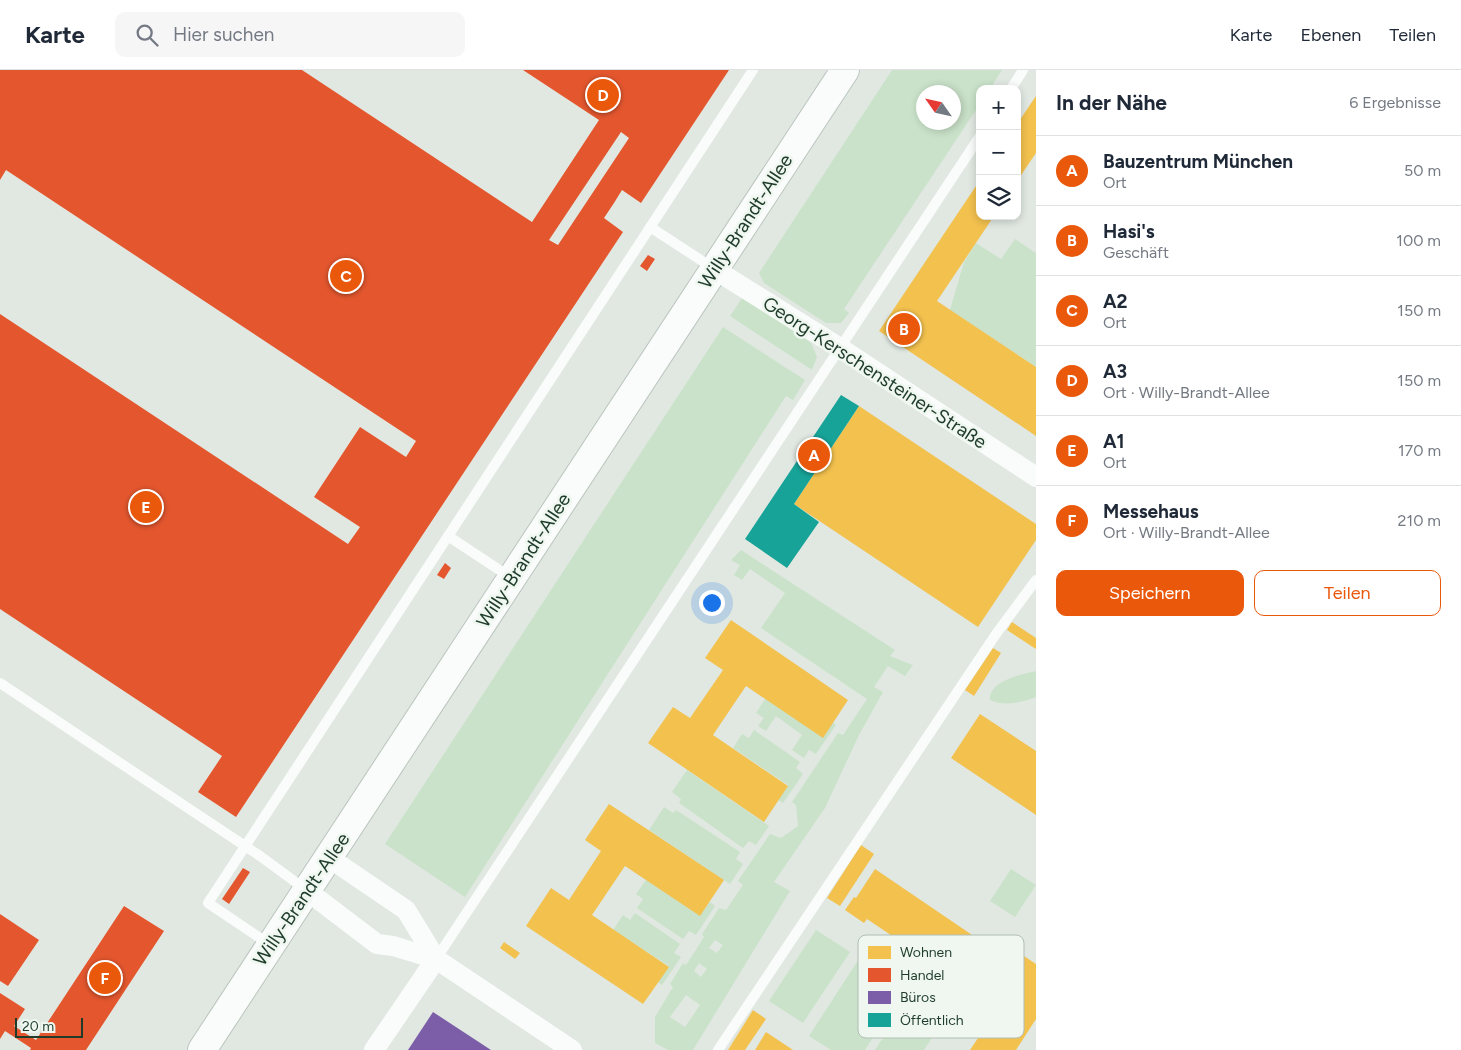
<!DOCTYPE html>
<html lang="de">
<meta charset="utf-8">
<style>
:root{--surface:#fff;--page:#f6f6f7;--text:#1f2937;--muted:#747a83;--line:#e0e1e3;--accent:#ea580c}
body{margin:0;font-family:Figtree,sans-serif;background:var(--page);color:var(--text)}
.controls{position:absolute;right:15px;top:15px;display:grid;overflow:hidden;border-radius:10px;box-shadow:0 2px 8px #0003}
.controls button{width:45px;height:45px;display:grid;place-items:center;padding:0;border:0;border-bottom:1px solid var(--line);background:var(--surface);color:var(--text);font:25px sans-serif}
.compass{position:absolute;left:916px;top:15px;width:45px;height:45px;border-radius:50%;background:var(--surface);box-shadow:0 2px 8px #0003;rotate:304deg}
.scale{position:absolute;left:15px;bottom:12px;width:68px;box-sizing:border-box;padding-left:5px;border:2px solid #1e3c29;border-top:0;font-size:14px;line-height:18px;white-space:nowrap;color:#1e3c29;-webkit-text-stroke:4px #eff7f0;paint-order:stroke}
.you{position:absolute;left:711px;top:532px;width:18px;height:18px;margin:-12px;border:4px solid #fff;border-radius:50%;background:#1a73e8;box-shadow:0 0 0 8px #1a73e833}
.badge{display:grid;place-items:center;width:32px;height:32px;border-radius:50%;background:var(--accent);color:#fff;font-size:16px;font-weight:700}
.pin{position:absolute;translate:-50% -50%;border:2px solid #fff;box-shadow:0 1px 5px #0006}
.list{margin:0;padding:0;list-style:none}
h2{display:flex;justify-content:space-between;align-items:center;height:65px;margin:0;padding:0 20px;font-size:21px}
h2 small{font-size:16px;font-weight:400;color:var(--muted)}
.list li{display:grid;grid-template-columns:32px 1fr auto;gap:15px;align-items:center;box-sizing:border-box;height:70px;padding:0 20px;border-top:1px solid var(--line)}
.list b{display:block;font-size:19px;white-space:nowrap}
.list p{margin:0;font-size:16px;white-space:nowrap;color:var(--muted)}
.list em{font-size:16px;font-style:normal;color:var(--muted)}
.actions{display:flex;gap:10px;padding:15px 20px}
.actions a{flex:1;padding:11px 0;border:1px solid var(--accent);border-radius:10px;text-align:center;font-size:18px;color:var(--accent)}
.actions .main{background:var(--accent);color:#fff}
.icon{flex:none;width:28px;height:28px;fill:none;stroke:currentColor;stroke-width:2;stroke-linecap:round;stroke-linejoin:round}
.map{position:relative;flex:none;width:1036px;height:980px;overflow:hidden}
header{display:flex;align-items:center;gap:30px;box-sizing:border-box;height:70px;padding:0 25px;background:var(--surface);border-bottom:1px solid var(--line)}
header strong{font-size:24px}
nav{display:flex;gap:28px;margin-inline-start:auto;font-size:18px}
.search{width:350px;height:45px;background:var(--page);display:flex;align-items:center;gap:12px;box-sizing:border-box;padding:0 18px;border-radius:10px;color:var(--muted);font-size:19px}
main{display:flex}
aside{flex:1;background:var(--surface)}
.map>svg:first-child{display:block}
.green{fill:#cae2c9;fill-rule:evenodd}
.homes{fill:#f2c14e}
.shops{fill:#e4572e;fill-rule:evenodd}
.offices{fill:#7b5ea7}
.public{fill:#17a398}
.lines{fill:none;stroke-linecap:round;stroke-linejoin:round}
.secondary-casing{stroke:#bac5bd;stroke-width:30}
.lane{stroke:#fafcfb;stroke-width:10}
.street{stroke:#fafcfb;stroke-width:20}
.secondary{stroke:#fafcfb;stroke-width:28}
.labels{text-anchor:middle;stroke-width:5;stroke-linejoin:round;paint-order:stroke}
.street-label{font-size:19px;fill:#1e3c29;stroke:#eff7f0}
.key{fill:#eff7f0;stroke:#b0bfb4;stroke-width:1}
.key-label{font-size:14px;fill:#1e3c29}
</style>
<header>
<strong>Karte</strong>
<div class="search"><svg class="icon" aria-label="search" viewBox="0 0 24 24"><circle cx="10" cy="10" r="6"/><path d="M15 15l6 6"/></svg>Hier suchen</div>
<nav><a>Karte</a><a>Ebenen</a><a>Teilen</a></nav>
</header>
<main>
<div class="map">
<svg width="1036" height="980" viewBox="0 0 1036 980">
<rect width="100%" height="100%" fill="#e1e8e2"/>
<g class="green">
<path d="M892 0H1002L990 19H980V34L844 239 849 243 841 253H826L764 213 759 203ZM924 22H954V52H924Z"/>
<polygon points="1015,169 1036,183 1036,297 950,240 964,192 976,173 1001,189"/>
<polygon points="742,228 750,231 811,273 817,287 812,300 730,246"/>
<polygon points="723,257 805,310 793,330 786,326 465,827 385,774"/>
<path d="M741 480 895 580 890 586 913 595 905 606 888 596 874 617 883 622 859 665 825 738 774 812 790 821 693 980H668L655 973V947L673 917 670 914 683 893 686 895 704 867 702 864 719 838 726 840 743 815 738 811 770 764 781 768 798 756 796 735 792 732 838 663 843 665 867 629 761 558 785 523 750 499 742 510 734 505 740 495 731 490ZM715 870 723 875 717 883 709 878ZM699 893 707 899 701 907 694 901ZM686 925 700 935 685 957 670 947Z"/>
<path d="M1036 601V627C1023 632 1004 637 990 630 988 611 1023 604 1036 601Z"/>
<polygon points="765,629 833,652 836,655 816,684 809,680 804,688 792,680 802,665 776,646 766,661 758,656 764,648 756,643"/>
<polygon points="754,660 800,692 796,698 803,704 783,733 778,730 788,715 733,678 742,664 749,668"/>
<polygon points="687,700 769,756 756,775 749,771 743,778 679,733 681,729 672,722"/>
<polygon points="664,737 673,743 676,740 740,782 736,789 743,794 730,814 649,760"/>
<polygon points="1011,799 1036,815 1015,847 990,831"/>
<polygon points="646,810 700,845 710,832 715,836 696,865 689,861 683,869 637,838 643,829 636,824"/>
<polygon points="635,843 680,874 674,883 681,887 662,915 658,912 669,896 613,860 623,845 630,850"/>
<polygon points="816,860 850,882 803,953 769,931"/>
<polygon points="868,875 914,905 865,980 831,980 809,966"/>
<polygon points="914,921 948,943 924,980 875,980"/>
</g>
<g class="homes">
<polygon points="1036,26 1036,83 1017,111 1017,54"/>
<polygon points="980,110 980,146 994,146 937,231 1036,297 1036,366 879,261"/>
<polygon points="859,336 1036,454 1036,470 978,557 794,434"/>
<polygon points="731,550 848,630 823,668 746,616 713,665 788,716 764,752 648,673 673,637 690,648 723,600 705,588"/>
<polygon points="1012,552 1036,568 1036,579 1007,560"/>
<polygon points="993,578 1001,583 974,626 965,620"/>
<polygon points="980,644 1036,681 1036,745 951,688"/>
<polygon points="609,734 724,810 700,846 625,796 592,845 669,897 643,934 526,856 551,818 569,830 601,781 585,770"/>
<polygon points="861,775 874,784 840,836 827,828"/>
<polygon points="875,799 978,869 960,896 963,897 953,912 934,899 937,896 867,849 864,853 845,840 854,827 856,828"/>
<polygon points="504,872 520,883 515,889 500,878"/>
<polygon points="1021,884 1036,894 1036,949 1016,980 970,980 1010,920 1001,914"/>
<polygon points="753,940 766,949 745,980 728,980"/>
<polygon points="766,962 793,980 755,980"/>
</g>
<g class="shops">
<path d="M0 0H302L532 152 599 50 523 0H729L641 133 622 120 614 133 604 148 623 162 236 747 198 722 222 686 0 539V244L348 474 360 457 314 427 360 357 406 387 416 371 6 100 0 110ZM621 62 629 68 558 175 549 170Z"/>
<polygon points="648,185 655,189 647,201 640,196"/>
<polygon points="445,493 451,498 444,509 437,505"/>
<polygon points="243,798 250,802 229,834 222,829"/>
<polygon points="124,836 164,861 86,980 30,980 31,978 5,961 0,969 0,923 25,939 14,956 36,970"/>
<polygon points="0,844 39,870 8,916 0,911"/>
</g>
<polygon class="offices" points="433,942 491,980 408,980"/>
<polygon class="public" points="841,325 859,336 794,434 819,452 787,498 745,469"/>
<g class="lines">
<g class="secondary-casing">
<polyline id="secondary" points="202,980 845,0"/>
</g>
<g class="lane">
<polyline points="1011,19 1023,0"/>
<polyline points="650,157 713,198"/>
<polyline points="448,466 510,507"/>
<polyline points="0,613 260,786 305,819"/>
<polyline points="269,874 208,833 753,0"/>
<polyline points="436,889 980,66"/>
<polyline points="718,980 996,564 1036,510"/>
</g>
<g class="street">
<polyline points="714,199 840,278 1036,407"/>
<polyline points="328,787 406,840 436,889"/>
<polyline points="306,820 377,874 393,876 436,889 572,980"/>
<polyline points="374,980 436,889"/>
</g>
<use href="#secondary" class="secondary"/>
</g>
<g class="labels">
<g class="street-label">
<text transform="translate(745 151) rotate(-57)" y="7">Willy-Brandt-Allee</text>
<text transform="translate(875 302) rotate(33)" y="7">Georg-Kerschensteiner-Straße</text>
<text transform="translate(523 490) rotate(-57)" y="7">Willy-Brandt-Allee</text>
<text transform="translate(301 829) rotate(-56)" y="7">Willy-Brandt-Allee</text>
</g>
</g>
<rect x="858" y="865" width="166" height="103" rx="8" class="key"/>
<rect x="868" y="876" width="23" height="13" fill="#f2c14e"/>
<rect x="868" y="898" width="23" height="14" fill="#e4572e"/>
<rect x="868" y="921" width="23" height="13" fill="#7b5ea7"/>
<rect x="868" y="943" width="23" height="14" fill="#17a398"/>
<g class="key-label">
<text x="900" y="887">Wohnen</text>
<text x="900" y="910">Handel</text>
<text x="900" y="932">Büros</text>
<text x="900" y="955">Öffentlich</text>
</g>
</svg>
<div class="controls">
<button>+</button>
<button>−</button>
<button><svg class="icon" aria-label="layers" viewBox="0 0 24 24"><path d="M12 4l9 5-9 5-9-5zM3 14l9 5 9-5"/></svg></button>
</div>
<svg class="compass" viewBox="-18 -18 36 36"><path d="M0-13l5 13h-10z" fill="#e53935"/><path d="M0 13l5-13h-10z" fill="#747a83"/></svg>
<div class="scale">20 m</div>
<div class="you"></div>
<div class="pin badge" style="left:814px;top:385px">A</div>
<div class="pin badge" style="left:904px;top:259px">B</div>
<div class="pin badge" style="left:346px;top:206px">C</div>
<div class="pin badge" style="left:603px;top:25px">D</div>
<div class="pin badge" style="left:146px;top:437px">E</div>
<div class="pin badge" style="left:105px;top:908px">F</div>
</div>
<aside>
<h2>In der Nähe<small>6 Ergebnisse</small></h2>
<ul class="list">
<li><span class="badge">A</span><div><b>Bauzentrum München</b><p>Ort</p></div><em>50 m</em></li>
<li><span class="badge">B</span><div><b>Hasi's</b><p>Geschäft</p></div><em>100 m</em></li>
<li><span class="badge">C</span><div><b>A2</b><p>Ort</p></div><em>150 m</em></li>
<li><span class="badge">D</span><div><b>A3</b><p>Ort · Willy-Brandt-Allee</p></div><em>150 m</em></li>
<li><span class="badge">E</span><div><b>A1</b><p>Ort</p></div><em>170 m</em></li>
<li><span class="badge">F</span><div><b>Messehaus</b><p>Ort · Willy-Brandt-Allee</p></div><em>210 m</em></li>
</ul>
<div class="actions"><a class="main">Speichern</a><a>Teilen</a></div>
</aside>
</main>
